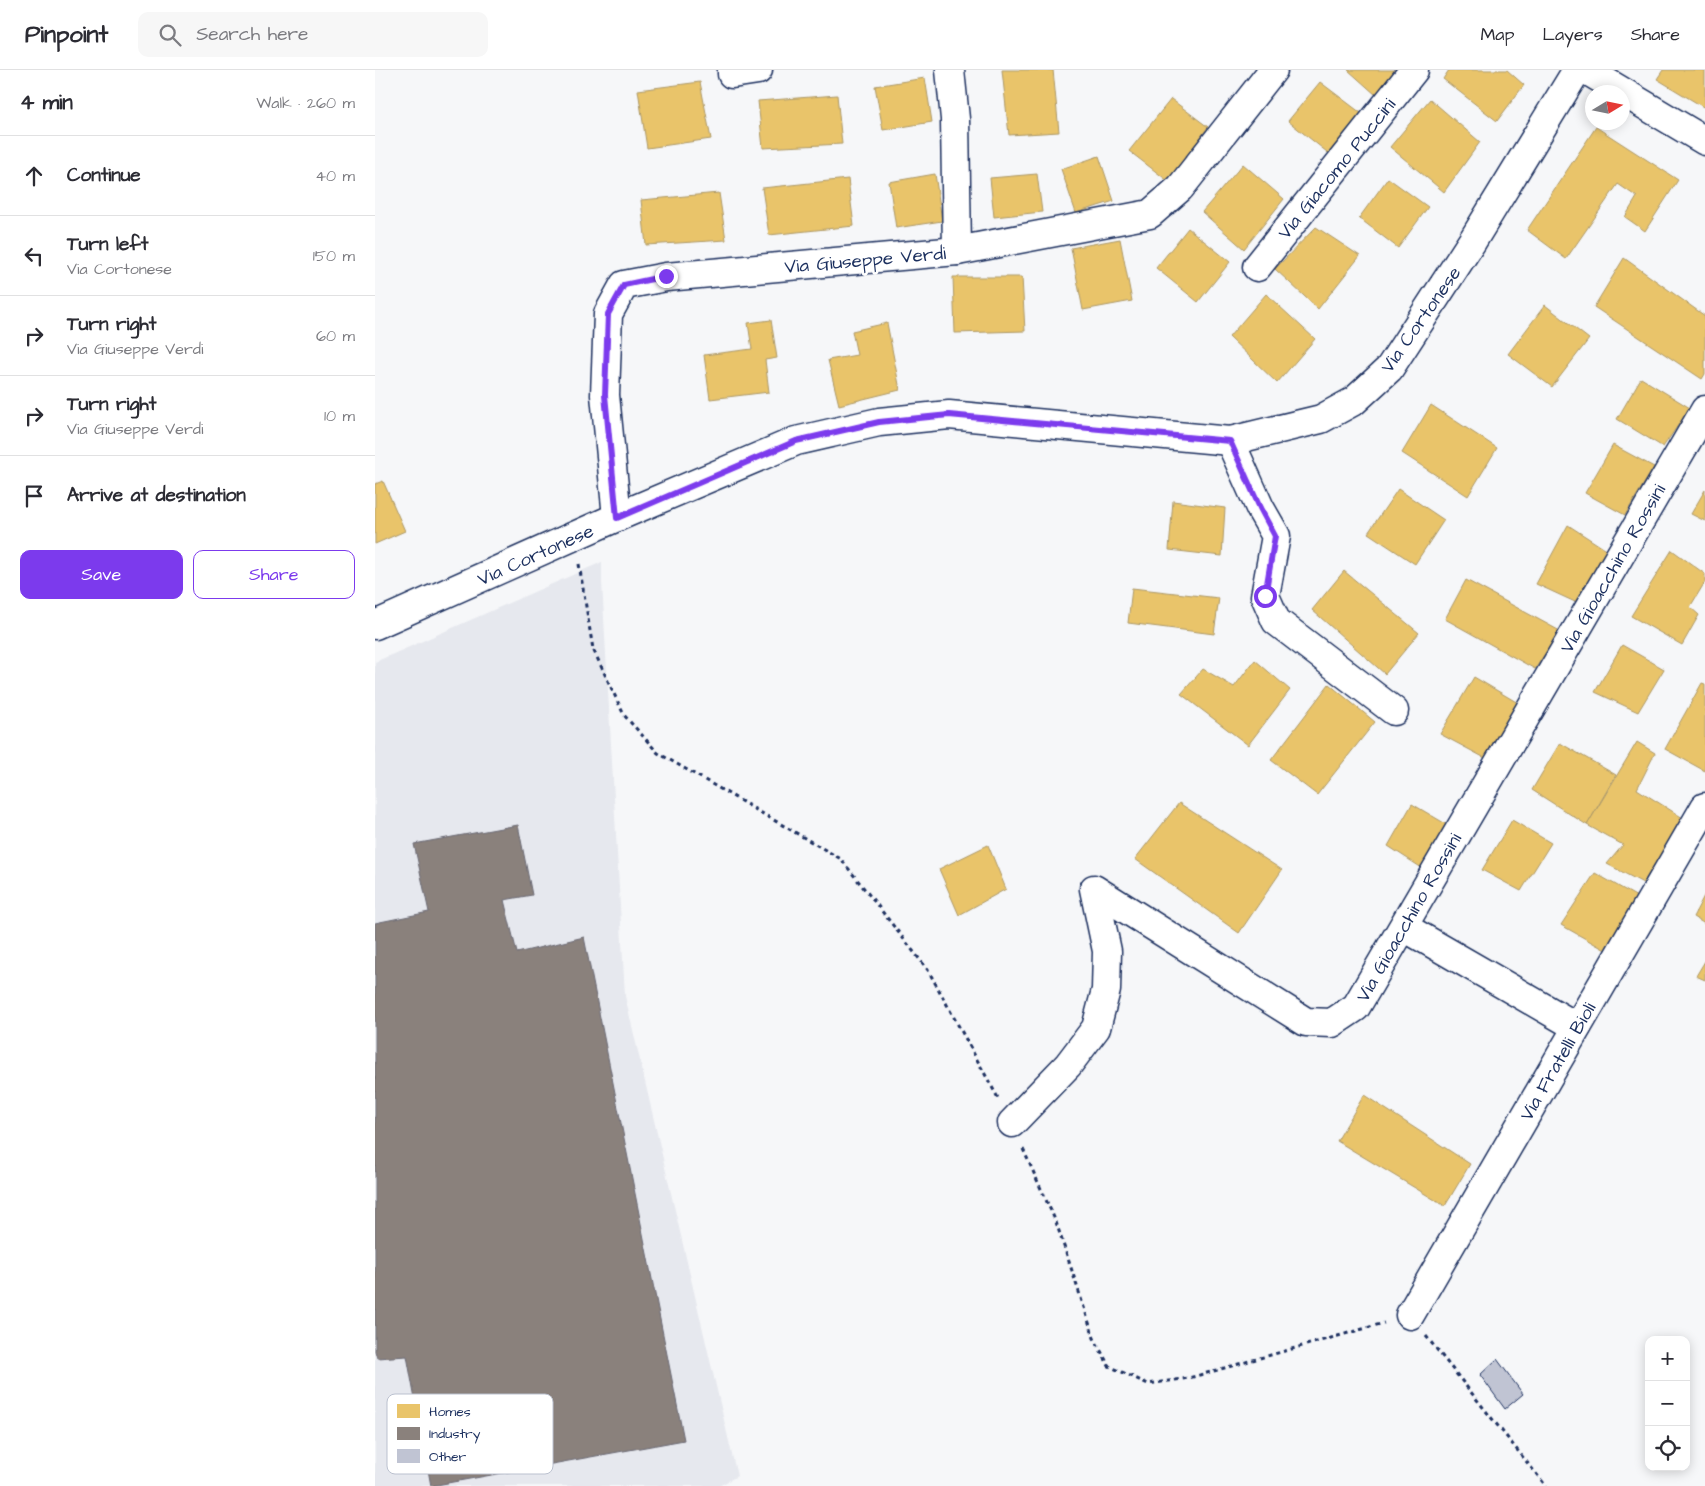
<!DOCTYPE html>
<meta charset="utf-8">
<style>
:root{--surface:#fff;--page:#f7f7f7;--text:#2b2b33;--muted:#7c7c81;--line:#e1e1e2;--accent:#7c3aed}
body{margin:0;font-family:"Architects Daughter",sans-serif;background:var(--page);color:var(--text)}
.controls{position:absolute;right:15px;bottom:15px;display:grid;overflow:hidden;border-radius:10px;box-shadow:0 2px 12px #0003}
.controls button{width:45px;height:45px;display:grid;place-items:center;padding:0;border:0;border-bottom:1px solid var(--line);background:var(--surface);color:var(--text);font:25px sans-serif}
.compass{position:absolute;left:1210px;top:15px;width:45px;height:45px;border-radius:50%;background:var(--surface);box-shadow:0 2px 12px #0003;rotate:80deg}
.stop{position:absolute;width:15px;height:15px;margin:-11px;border:4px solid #7c3aed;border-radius:50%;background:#fff}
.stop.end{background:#7c3aed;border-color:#fff;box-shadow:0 1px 5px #0008}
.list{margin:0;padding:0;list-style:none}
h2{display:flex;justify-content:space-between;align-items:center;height:65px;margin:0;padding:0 20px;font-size:21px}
h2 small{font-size:16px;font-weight:400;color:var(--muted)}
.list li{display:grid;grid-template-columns:32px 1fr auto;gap:15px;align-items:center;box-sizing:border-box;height:80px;padding:0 20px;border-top:1px solid var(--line)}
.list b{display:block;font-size:19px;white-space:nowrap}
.list p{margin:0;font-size:16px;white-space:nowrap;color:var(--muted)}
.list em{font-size:16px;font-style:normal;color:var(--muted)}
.actions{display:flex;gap:10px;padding:15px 20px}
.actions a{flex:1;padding:11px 0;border:1px solid var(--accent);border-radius:10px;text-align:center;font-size:18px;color:var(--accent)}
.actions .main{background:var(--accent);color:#fff}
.icon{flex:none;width:28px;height:28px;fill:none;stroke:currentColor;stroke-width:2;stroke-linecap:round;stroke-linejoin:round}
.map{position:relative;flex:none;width:1330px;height:1416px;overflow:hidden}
header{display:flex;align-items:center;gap:30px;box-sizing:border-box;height:70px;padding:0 25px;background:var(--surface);border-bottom:1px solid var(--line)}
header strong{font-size:24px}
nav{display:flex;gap:28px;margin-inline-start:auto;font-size:18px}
.search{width:350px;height:45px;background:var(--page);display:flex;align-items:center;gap:12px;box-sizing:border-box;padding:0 18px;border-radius:10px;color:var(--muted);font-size:19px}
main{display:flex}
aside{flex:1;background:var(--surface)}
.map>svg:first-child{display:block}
.built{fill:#e6e8ee}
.homes{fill:#e9c46a;stroke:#ab9766}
.industry{fill:#8a817c;stroke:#696873}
.building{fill:#c0c4d3;stroke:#1b2f5e}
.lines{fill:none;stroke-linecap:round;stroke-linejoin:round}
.minor-casing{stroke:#1b2f5e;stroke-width:31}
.path{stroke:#1b2f5e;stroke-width:3;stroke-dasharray:4 4;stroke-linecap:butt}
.minor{stroke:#fff;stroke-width:28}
.route{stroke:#7c3aed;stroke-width:6}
.labels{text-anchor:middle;stroke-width:5;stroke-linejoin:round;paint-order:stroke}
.street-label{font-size:19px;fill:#1b2f5e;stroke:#fff}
.key{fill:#fff;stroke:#bbc1cf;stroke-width:1}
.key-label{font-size:14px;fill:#1b2f5e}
</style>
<header>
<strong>Pinpoint</strong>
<div class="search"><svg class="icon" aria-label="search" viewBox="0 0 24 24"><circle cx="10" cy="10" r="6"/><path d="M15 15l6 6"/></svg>Search here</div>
<nav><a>Map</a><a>Layers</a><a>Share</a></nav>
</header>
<main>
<aside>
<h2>4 min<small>Walk · 260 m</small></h2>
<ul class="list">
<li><svg class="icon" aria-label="ahead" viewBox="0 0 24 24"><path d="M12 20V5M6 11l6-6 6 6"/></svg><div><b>Continue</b></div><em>40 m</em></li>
<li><svg class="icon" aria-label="left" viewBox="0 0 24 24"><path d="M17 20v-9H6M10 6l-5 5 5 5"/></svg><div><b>Turn left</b><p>Via Cortonese</p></div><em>150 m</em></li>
<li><svg class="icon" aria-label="right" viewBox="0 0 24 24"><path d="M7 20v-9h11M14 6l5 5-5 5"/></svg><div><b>Turn right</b><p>Via Giuseppe Verdi</p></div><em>60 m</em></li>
<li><svg class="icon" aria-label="right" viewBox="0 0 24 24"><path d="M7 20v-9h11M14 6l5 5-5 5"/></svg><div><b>Turn right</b><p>Via Giuseppe Verdi</p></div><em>10 m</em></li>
<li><svg class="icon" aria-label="arrive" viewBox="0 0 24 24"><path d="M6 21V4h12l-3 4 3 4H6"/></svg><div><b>Arrive at destination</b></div></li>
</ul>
<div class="actions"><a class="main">Save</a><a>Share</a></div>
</aside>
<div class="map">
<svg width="1330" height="1416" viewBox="0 0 1330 1416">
<rect width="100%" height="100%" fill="#f6f7f9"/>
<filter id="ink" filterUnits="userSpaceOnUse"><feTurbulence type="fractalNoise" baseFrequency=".02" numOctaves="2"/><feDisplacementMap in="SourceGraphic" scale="10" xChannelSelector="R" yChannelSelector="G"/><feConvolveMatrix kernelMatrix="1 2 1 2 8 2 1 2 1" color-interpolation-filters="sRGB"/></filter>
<g filter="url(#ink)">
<polygon class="built" points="227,492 227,512 250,926 362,1406 344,1416 0,1416 0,592"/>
<g class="homes">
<polygon points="627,0 678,0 684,62 634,65"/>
<polygon points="973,0 1023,0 1001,25"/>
<polygon points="1074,0 1132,0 1149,15 1122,51 1068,9"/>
<polygon points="1288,0 1330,0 1330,38 1282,9"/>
<polygon points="550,8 557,52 508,60 500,16"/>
<polygon points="325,12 336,69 272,78 263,20"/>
<polygon points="945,12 990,46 957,86 913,51"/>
<polygon points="462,25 467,74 388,78 383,31"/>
<polygon points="796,29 833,57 793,111 754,81"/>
<polygon points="1055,29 1105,72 1069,122 1015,77"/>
<polygon points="1221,57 1303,110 1270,161 1250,147 1262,127 1243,114 1191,189 1152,160"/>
<polygon points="724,86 739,131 701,143 686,99"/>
<polygon points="868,94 909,129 869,179 827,142"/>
<polygon points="560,104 567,151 521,158 514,112"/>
<polygon points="662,104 667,142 619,147 615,108"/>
<polygon points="1013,108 1053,137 1023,178 984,148"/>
<polygon points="473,109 479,156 394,165 387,118"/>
<polygon points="344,123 351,170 271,175 266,130"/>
<polygon points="941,157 985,186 943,239 900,199"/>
<polygon points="813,158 855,192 823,232 781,198"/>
<polygon points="745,169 757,231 708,240 696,178"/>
<polygon points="1249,188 1330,246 1330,304 1327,309 1219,237"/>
<polygon points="578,207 647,207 650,261 580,263"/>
<polygon points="891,224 940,269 902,313 854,267"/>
<polygon points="1170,235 1214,269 1177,317 1133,284"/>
<polygon points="396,250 402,288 390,290 394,322 335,329 329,285 377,279 373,253"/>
<polygon points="512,253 525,320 464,335 453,290 482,285 477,261"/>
<polygon points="1266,308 1315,338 1288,377 1242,349"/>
<polygon points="1056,335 1122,378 1093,426 1027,383"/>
<polygon points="1238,375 1279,397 1250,445 1210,423"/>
<polygon points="8,411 30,461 0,474 0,414"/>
<polygon points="1023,419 1069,450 1040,494 993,463"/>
<polygon points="1330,420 1330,451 1316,444"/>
<polygon points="798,431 850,438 847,486 794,480"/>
<polygon points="1193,455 1233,481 1200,532 1161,514"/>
<polygon points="1297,480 1330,504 1330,512 1315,537 1324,545 1307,575 1256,546"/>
<polygon points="969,501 1044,563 1010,604 937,540"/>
<polygon points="1091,510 1185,561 1160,599 1070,549"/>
<polygon points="757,518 844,528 839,564 753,553"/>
<polygon points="1247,575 1289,599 1263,642 1220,622"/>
<polygon points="880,590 915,620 873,675 806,624 828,599 859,617"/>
<polygon points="1099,607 1143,633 1110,688 1065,664"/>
<polygon points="1327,613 1330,614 1330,701 1290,679"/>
<polygon points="954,614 1000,652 942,725 896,690"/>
<polygon points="1262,672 1280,683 1262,719 1308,748 1268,813 1232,794 1248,775 1212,755"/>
<polygon points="1185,673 1241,705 1212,755 1157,720"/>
<polygon points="804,733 907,800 864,863 760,789"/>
<polygon points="1037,734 1076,757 1050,800 1013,776"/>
<polygon points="1137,750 1176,773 1146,821 1107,800"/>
<polygon points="613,775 631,819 584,845 564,799"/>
<polygon points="1220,803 1264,828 1234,882 1186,855"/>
<polygon points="1330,824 1330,854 1318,847"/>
<polygon points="1330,891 1330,910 1321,906"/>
<polygon points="989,1025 1095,1094 1070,1136 962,1071"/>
</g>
<polygon class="industry" points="143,755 157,825 129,830 142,883 209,867 309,1370 56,1416 32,1286 2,1288 0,1281 0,853 54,842 39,774"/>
<polygon class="building" points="1122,1289 1148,1324 1130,1339 1105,1305"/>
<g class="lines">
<g class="minor-casing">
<g id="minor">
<polyline points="357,0 357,4 383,0"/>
<polyline points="575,0 580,49 582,181"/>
<polyline points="1211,0 1330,71"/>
<polyline points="882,197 1039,0"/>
<polyline points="855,371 885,438 901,466 890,526 901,551 1019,641"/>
<polyline points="242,447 230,325 233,244 249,215 291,207 582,181 775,144 805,118 898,0"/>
<polyline points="0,555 242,447 421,371 504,352 574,345 855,371 946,349 979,331 1014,299 1098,170 1202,0"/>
<polyline points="1029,857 1202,957"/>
<polyline points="637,1053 693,995 721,958 731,920 732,881 719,819 931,952 957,953 981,937 1330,340"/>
<polyline points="1035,1245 1330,737"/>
</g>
</g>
<g class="path">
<polyline points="204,494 218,579 249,645 283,683 466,789 553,900 623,1028"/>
<polyline points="648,1079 681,1152 719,1268 734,1296 773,1314 814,1308 1009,1253"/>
<polyline points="1051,1266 1171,1416"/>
</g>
<use href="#minor" class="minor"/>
</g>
</g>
<g class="lines" filter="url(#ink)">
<polyline class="route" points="291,206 249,215 233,244 230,325 242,448 421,371 504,352 574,345 855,371 885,438 900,466 890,526"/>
</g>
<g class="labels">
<g class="street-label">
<text transform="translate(961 98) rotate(-51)" y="7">Via Giacomo Puccini</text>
<text transform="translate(490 189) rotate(-5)" y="7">Via Giuseppe Verdi</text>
<text transform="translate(1045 249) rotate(-55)" y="7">Via Cortonese</text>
<text transform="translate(160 484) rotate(-24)" y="7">Via Cortonese</text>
<text transform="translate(1237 498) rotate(-60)" y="7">Via Gioacchino Rossini</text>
<text transform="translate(1033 847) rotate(-60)" y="7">Via Gioacchino Rossini</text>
<text transform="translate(1182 991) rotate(-60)" y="7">Via Fratelli Bioli</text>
</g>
</g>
<rect x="12" y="1324" width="166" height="80" rx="8" class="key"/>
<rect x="22" y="1334" width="23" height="14" fill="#e9c46a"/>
<rect x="22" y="1357" width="23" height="13" fill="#8a817c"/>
<rect x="22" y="1379" width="23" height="14" fill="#c0c4d3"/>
<g class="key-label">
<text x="54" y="1346">Homes</text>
<text x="54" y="1368">Industry</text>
<text x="54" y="1391">Other</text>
</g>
</svg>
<div class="controls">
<button>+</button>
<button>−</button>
<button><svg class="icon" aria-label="locate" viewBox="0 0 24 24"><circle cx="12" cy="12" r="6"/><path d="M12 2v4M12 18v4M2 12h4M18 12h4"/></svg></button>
</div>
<svg class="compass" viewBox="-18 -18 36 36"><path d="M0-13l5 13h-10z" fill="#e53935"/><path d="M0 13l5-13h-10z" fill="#7c7c81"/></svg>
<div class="stop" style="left:890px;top:526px"></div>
<div class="stop end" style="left:291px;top:206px"></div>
</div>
</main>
